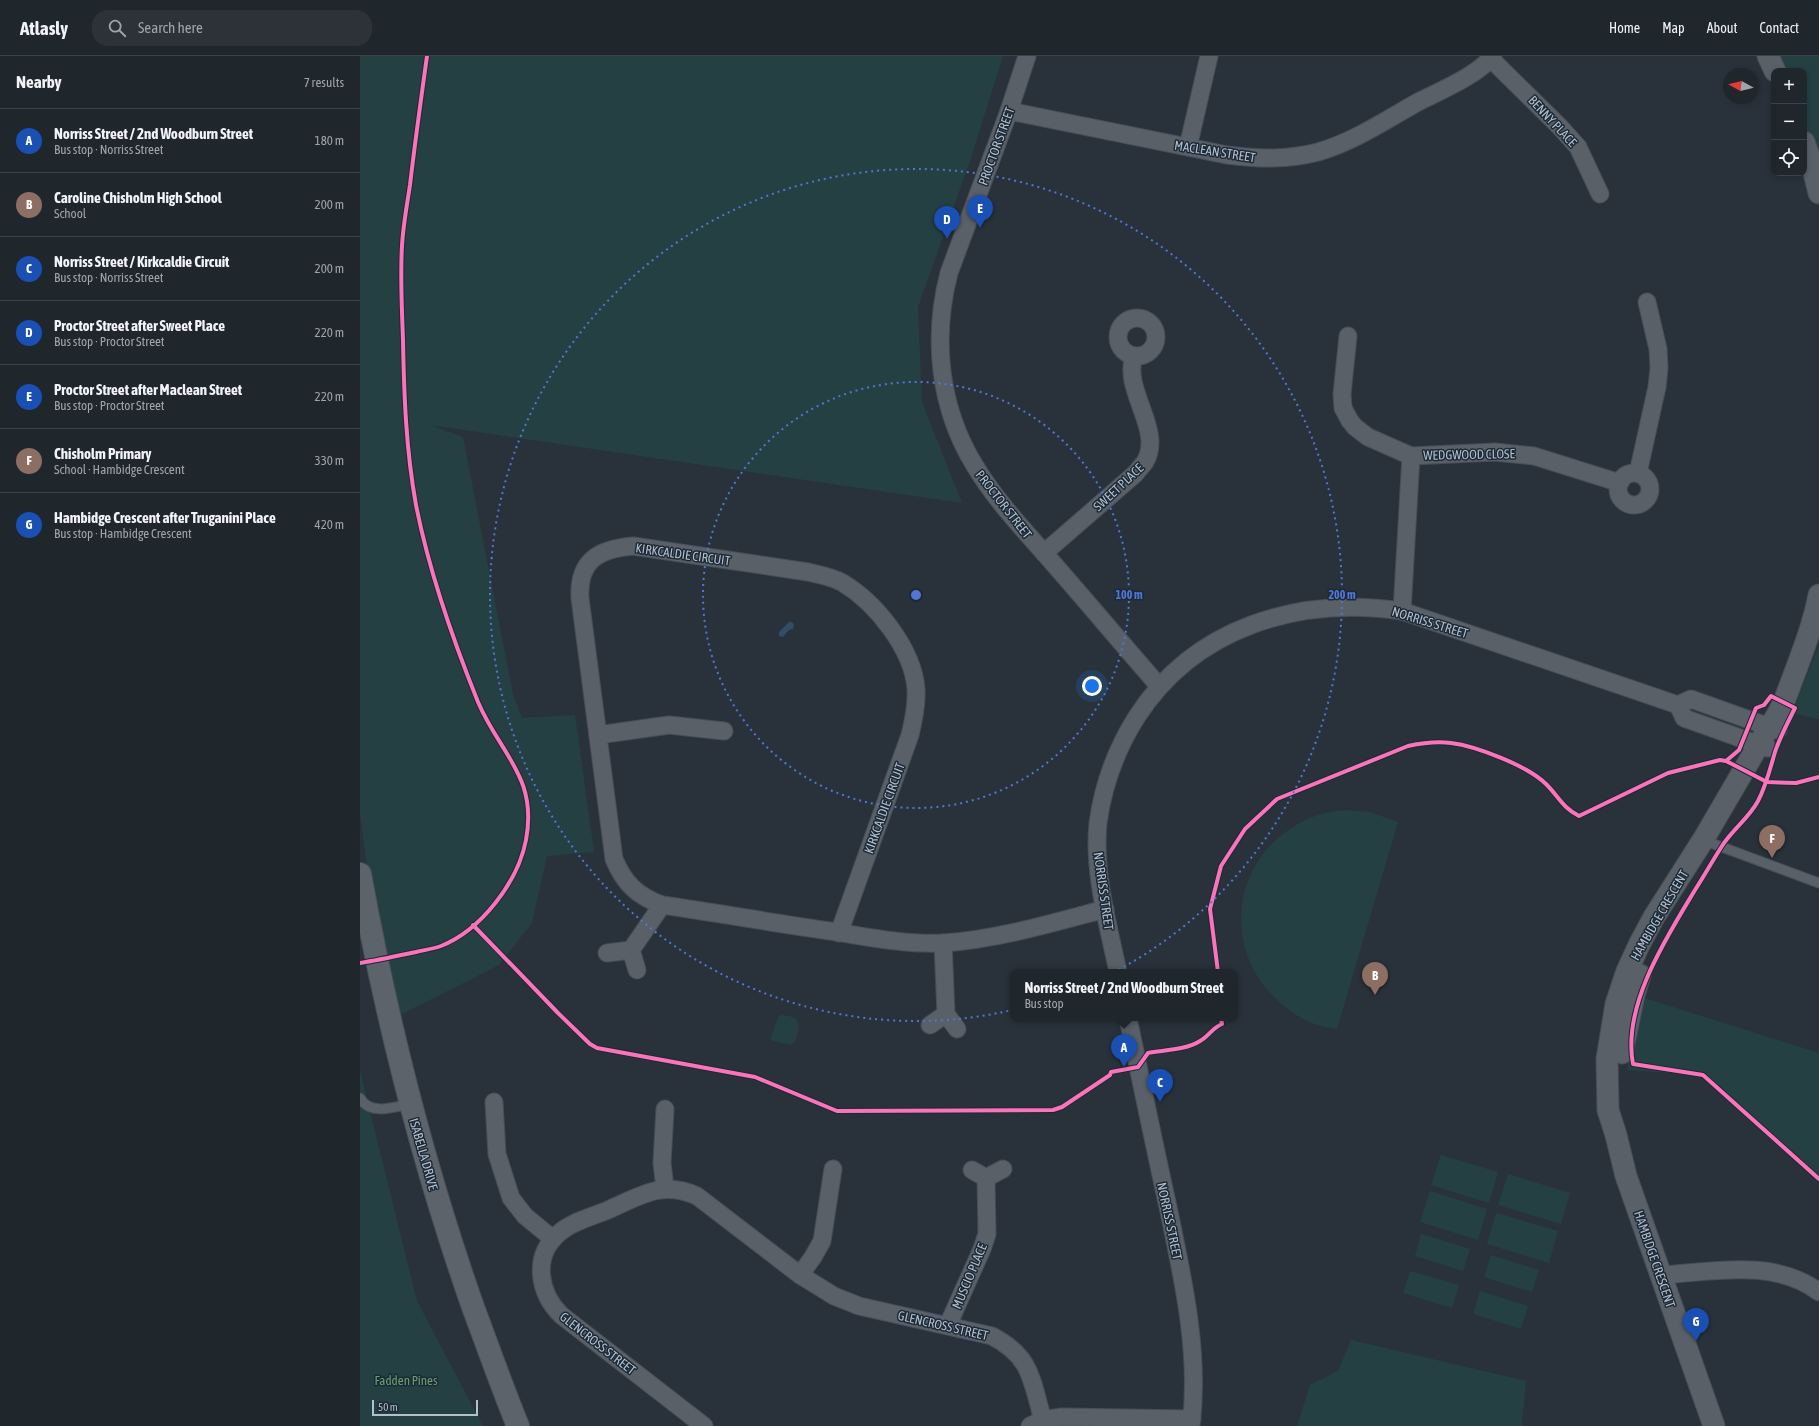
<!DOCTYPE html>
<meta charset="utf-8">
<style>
:root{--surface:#1f262c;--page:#2c3238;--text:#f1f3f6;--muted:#a1a5a9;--line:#3c4348;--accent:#838e99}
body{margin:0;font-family:"Asap Condensed",sans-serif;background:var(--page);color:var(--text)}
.controls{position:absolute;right:12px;top:12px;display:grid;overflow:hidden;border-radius:8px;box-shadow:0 2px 6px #0003}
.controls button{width:36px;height:36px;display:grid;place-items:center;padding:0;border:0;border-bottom:1px solid var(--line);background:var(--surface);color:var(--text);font:20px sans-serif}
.compass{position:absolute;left:1363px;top:12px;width:36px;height:36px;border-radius:50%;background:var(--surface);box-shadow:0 2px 6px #0003;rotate:278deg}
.scale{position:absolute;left:12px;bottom:10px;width:106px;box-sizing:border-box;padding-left:4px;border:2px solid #b3bfcc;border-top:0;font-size:11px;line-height:14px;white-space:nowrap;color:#b3bfcc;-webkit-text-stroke:3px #1c2937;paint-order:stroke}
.you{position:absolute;left:732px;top:630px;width:14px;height:14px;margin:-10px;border:3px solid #fff;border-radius:50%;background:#1a73e8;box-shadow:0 0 0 6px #1a73e833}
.badge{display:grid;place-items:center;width:26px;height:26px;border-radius:50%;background:var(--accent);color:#fff;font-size:13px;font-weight:700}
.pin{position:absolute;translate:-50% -33px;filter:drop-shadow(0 1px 2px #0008)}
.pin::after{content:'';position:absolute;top:21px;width:14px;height:12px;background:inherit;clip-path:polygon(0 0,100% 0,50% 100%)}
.popup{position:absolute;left:650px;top:913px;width:228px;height:52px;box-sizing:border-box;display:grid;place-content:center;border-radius:8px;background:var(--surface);filter:drop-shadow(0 1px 3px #0005);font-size:13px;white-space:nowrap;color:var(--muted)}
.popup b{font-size:15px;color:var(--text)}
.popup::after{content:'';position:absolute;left:50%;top:100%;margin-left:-8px;border:8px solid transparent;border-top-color:var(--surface)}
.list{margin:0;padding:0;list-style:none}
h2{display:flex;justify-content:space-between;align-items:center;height:52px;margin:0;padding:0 16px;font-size:17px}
h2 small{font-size:13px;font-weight:400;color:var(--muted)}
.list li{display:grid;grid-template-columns:26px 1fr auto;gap:12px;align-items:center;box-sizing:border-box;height:64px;padding:0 16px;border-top:1px solid var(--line)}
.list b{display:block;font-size:15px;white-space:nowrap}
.list p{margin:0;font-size:13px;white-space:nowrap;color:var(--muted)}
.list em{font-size:13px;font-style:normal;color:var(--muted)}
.icon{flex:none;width:22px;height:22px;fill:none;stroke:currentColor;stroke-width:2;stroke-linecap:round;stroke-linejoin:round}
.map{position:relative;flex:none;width:1459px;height:1370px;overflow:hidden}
header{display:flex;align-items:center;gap:24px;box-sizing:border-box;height:56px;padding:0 20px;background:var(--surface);border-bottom:1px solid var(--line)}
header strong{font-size:19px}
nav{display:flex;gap:22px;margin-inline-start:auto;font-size:14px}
.search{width:280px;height:36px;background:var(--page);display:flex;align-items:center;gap:10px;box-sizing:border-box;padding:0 14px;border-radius:16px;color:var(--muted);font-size:15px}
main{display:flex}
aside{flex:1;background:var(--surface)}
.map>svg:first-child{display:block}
.green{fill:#254042}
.water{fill:#334c67}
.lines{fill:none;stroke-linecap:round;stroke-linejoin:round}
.service-casing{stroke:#484e55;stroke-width:11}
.minor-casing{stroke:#484e55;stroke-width:19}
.tertiary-casing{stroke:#484e55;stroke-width:23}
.primary-casing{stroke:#474f57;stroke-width:24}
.service{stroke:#5a6068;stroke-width:9}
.minor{stroke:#5a6068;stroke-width:17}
.tertiary{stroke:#5a6068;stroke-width:21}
.primary{stroke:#5d636a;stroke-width:22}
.cycleway-casing{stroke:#1c2937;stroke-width:6}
.cycleway{stroke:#fb73b8;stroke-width:4}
.ring{fill:none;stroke:#5276d4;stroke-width:2;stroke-dasharray:2 4}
.labels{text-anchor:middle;stroke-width:3;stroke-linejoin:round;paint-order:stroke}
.street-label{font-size:13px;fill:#b3bfcc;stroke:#1c2937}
.park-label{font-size:13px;fill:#68a071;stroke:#1c2937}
.centre{fill:#5276d4;stroke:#1c2937;stroke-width:2}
.ring-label{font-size:12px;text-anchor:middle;font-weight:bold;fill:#5276d4;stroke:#1c2937;stroke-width:3;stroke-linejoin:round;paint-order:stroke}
</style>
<header>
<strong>Atlasly</strong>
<div class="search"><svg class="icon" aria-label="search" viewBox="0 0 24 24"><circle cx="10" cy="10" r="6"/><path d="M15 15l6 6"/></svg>Search here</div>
<nav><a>Home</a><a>Map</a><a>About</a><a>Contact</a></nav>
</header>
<main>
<aside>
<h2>Nearby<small>7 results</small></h2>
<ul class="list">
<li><span class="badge" style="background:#1a4fb4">A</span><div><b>Norriss Street / 2nd Woodburn Street</b><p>Bus stop · Norriss Street</p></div><em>180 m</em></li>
<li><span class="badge" style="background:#8d6e63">B</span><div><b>Caroline Chisholm High School</b><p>School</p></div><em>200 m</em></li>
<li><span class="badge" style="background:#1a4fb4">C</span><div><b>Norriss Street / Kirkcaldie Circuit</b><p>Bus stop · Norriss Street</p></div><em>200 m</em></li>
<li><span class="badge" style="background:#1a4fb4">D</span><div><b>Proctor Street after Sweet Place</b><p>Bus stop · Proctor Street</p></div><em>220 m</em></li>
<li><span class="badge" style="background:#1a4fb4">E</span><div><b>Proctor Street after Maclean Street</b><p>Bus stop · Proctor Street</p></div><em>220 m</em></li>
<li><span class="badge" style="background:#8d6e63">F</span><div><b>Chisholm Primary</b><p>School · Hambidge Crescent</p></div><em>330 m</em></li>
<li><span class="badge" style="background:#1a4fb4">G</span><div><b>Hambidge Crescent after Truganini Place</b><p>Bus stop · Hambidge Crescent</p></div><em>420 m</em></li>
</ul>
</aside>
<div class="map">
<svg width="1459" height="1370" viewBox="0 0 1459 1370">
<rect width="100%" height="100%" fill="#29323b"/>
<g class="green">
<polygon points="0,0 643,0 610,105 558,251 562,346 602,447 70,369 103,381 153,638 162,662 215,659 234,796 187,800 172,867 139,909 38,960 7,810 0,757"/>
<polygon points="1417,0 1459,0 1459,108 1444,66 1444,15 1423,15"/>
<polygon points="1459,589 1459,663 1432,657"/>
<path d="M984 754 1010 756 1038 766 977 973C951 970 932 959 914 941 862 889 873 804 938 768 952 759 968 756 984 754Z"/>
<polygon points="1281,941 1459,997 1459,1123 1343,1019 1267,1014"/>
<path d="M421 959C436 960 442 964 437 979 436 984 435 987 430 989L410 984 418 961Z"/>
<polygon points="0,1015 57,1245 123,1370 0,1370"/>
<polygon points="1081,1099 1138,1116 1129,1147 1071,1129"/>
<polygon points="1148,1118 1210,1137 1201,1168 1138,1149"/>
<polygon points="1070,1135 1127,1153 1118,1184 1060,1166"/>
<polygon points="1136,1157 1198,1175 1189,1207 1127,1188"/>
<polygon points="1061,1178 1110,1193 1103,1215 1055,1200"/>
<polygon points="1131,1199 1179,1214 1172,1236 1124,1221"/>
<polygon points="1050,1215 1099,1229 1092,1252 1043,1237"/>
<polygon points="1120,1235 1168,1250 1161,1273 1113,1258"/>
<polygon points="991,1284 1166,1325 1162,1367 1163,1370 937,1370 950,1329 978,1315"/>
</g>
<polygon class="water" points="429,566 432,566 434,569 433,573 429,574 423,581 419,580 419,576"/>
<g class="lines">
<g class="service-casing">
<g id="service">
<polyline points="1343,784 1459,827"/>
<path d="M0 1042C10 1060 34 1051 50 1048"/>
</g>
</g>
<g class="minor-casing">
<g id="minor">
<path d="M667 0 649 55 589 217C572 282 579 352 615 410 636 445 665 475 692 506 728 547 763 589 799 630"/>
<polyline points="1131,3 1200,71 1218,91 1240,138"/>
<path d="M649 55 867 99C898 103 927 104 958 96 993 86 1026 64 1058 46 1082 34 1116 20 1133 0"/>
<polyline points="828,91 849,0"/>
<circle cx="777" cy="281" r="19"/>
<polyline points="988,280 982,338 983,352 990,365 995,371 1008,381 1051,400 1135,396 1174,400 1260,427"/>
<polyline points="1278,417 1297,331 1299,312 1298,293 1287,246"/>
<circle cx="1274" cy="433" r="16"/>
<path d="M684 497 775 418C778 414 782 410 785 406 804 374 762 334 774 300"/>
<polyline points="1042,555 1051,400"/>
<polyline points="1318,649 1324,662 1408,692"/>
<polyline points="238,679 309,669 364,675"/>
<path d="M479 877 550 679C554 663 557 649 556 633 553 593 516 547 483 527 473 521 460 519 448 516L273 490C239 493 218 504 220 542L254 803C264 827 277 840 302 849 358 857 414 867 470 875 508 881 546 889 584 887 639 883 692 867 745 853"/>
<polyline points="583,887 586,958 597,973"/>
<polyline points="247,897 271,894"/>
<polyline points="277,914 271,894 302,849"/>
<path d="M758 916C748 868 733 816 738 767 743 730 756 694 776 662 834 571 938 540 1042 555L1318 649 1331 643 1418 674"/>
<path d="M768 962C781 1025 794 1088 808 1151 823 1223 840 1297 831 1370"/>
<polyline points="570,969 586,958"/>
<polyline points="134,1046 137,1098 151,1142 165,1160 193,1183"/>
<polyline points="305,1053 302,1107 305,1132"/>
<polyline points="612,1114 626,1122"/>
<polyline points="440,1219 453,1201 462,1185 473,1113"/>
<path d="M1301 1219C1353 1216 1414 1202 1459 1236"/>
<polyline points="588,1269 622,1193 627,1178 626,1122 643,1113"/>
<path d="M344 1370 201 1259C179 1237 172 1201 198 1178 211 1166 231 1161 248 1154 280 1140 302 1124 337 1140L440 1219 474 1240 499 1250 632 1280C672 1301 671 1323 683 1364"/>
<polyline points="670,1370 683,1364 702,1361 832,1363"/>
</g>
</g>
<g class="tertiary-casing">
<g id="tertiary">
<polyline points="1408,0 1415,15"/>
<polyline points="1444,86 1452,108 1459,137"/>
<polyline points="1262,997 1274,939 1280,919"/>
<path d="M1354 1370 1266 1120 1256 1079 1248 1054 1247 1003 1256 948 1267 915 1280 887 1294 861 1343 784 1409 671C1422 655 1427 637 1434 619 1444 592 1454 566 1459 539"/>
</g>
</g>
<g class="primary-casing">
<path id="primary" d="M0 818C27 966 63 1109 113 1251 128 1291 142 1331 158 1370"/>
</g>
<use href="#service" class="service"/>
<use href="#minor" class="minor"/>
<use href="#tertiary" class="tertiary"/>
<use href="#primary" class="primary"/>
<g class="cycleway-casing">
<g id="cycleway">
<path d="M1366 705 1379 694 1396 652 1404 649 1411 640 1435 652C1428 666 1420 681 1415 696 1410 713 1406 730 1398 745 1389 762 1372 774 1362 790 1353 804 1344 820 1335 834 1306 882 1262 950 1273 1008L1343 1019 1459 1123"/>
<path d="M113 869 198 957 230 988 237 992 395 1021 477 1055 693 1054 702 1051 750 1019 751 1016 778 1011 788 997C804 994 826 994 840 985 849 980 852 972 862 968L861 962"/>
<path d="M0 907C19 904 37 900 56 896 64 894 73 893 81 890 121 874 158 826 166 784 178 721 140 698 118 646 93 584 69 515 56 449 46 394 44 339 43 284 42 253 40 221 42 190 43 170 47 149 50 129 55 86 61 43 67 0"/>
<path d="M858 916 850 853 861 810 885 773 917 743 1048 690C1062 687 1076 685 1091 687 1116 690 1168 710 1186 728 1199 741 1202 751 1219 760L1308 717 1360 704 1366 705 1407 726 1436 727 1459 721"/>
</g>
</g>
<use href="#cycleway" class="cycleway"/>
</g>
<g class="ring">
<circle cx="556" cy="539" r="213"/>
<circle cx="556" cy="539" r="426"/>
</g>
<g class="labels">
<g class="street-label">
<text transform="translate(1193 65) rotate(47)" y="5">BENNY PLACE</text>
<text transform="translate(636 90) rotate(-70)" y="5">PROCTOR STREET</text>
<text transform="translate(855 95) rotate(9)" y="5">MACLEAN STREET</text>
<text transform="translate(1109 398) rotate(-1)" y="5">WEDGWOOD CLOSE</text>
<text transform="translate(758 431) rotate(-43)" y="5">SWEET PLACE</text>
<text transform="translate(644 448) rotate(52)" y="5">PROCTOR STREET</text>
<text transform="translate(323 498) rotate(8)" y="5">KIRKCALDIE CIRCUIT</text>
<text transform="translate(1070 566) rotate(17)" y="5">NORRISS STREET</text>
<text transform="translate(524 752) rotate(-70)" y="5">KIRKCALDIE CIRCUIT</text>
<text transform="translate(744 835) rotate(82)" y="5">NORRISS STREET</text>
<text transform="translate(1299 859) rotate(-60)" y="5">HAMBIDGE CRESCENT</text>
<text transform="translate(64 1098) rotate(74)" y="5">ISABELLA DRIVE</text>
<text transform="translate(810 1165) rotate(78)" y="5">NORRISS STREET</text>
<text transform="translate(1295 1203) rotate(71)" y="5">HAMBIDGE CRESCENT</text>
<text transform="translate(609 1220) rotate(-67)" y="5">MUSCIO PLACE</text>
<text transform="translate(583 1269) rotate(13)" y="5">GLENCROSS STREET</text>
<text transform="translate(238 1287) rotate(38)" y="5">GLENCROSS STREET</text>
</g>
<g class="park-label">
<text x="46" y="1329">Fadden Pines</text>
</g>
</g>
<circle cx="556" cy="539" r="6" class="centre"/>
<g class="ring-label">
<text x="769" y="543">100 m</text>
<text x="982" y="543">200 m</text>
</g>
</svg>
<div class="controls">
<button>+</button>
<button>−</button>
<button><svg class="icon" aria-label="locate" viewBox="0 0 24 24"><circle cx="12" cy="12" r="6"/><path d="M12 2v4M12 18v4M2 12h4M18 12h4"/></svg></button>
</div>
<svg class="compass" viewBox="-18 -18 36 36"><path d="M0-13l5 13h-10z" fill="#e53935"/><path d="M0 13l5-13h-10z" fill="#a1a5a9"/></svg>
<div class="scale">50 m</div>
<div class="you"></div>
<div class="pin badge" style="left:764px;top:1011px;background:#1a4fb4">A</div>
<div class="popup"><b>Norriss Street / 2nd Woodburn Street</b>Bus stop</div>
<div class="pin badge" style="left:1015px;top:939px;background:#8d6e63">B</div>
<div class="pin badge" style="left:800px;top:1046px;background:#1a4fb4">C</div>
<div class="pin badge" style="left:587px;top:183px;background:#1a4fb4">D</div>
<div class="pin badge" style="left:620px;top:172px;background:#1a4fb4">E</div>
<div class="pin badge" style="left:1412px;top:802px;background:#8d6e63">F</div>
<div class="pin badge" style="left:1336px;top:1285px;background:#1a4fb4">G</div>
</div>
</main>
